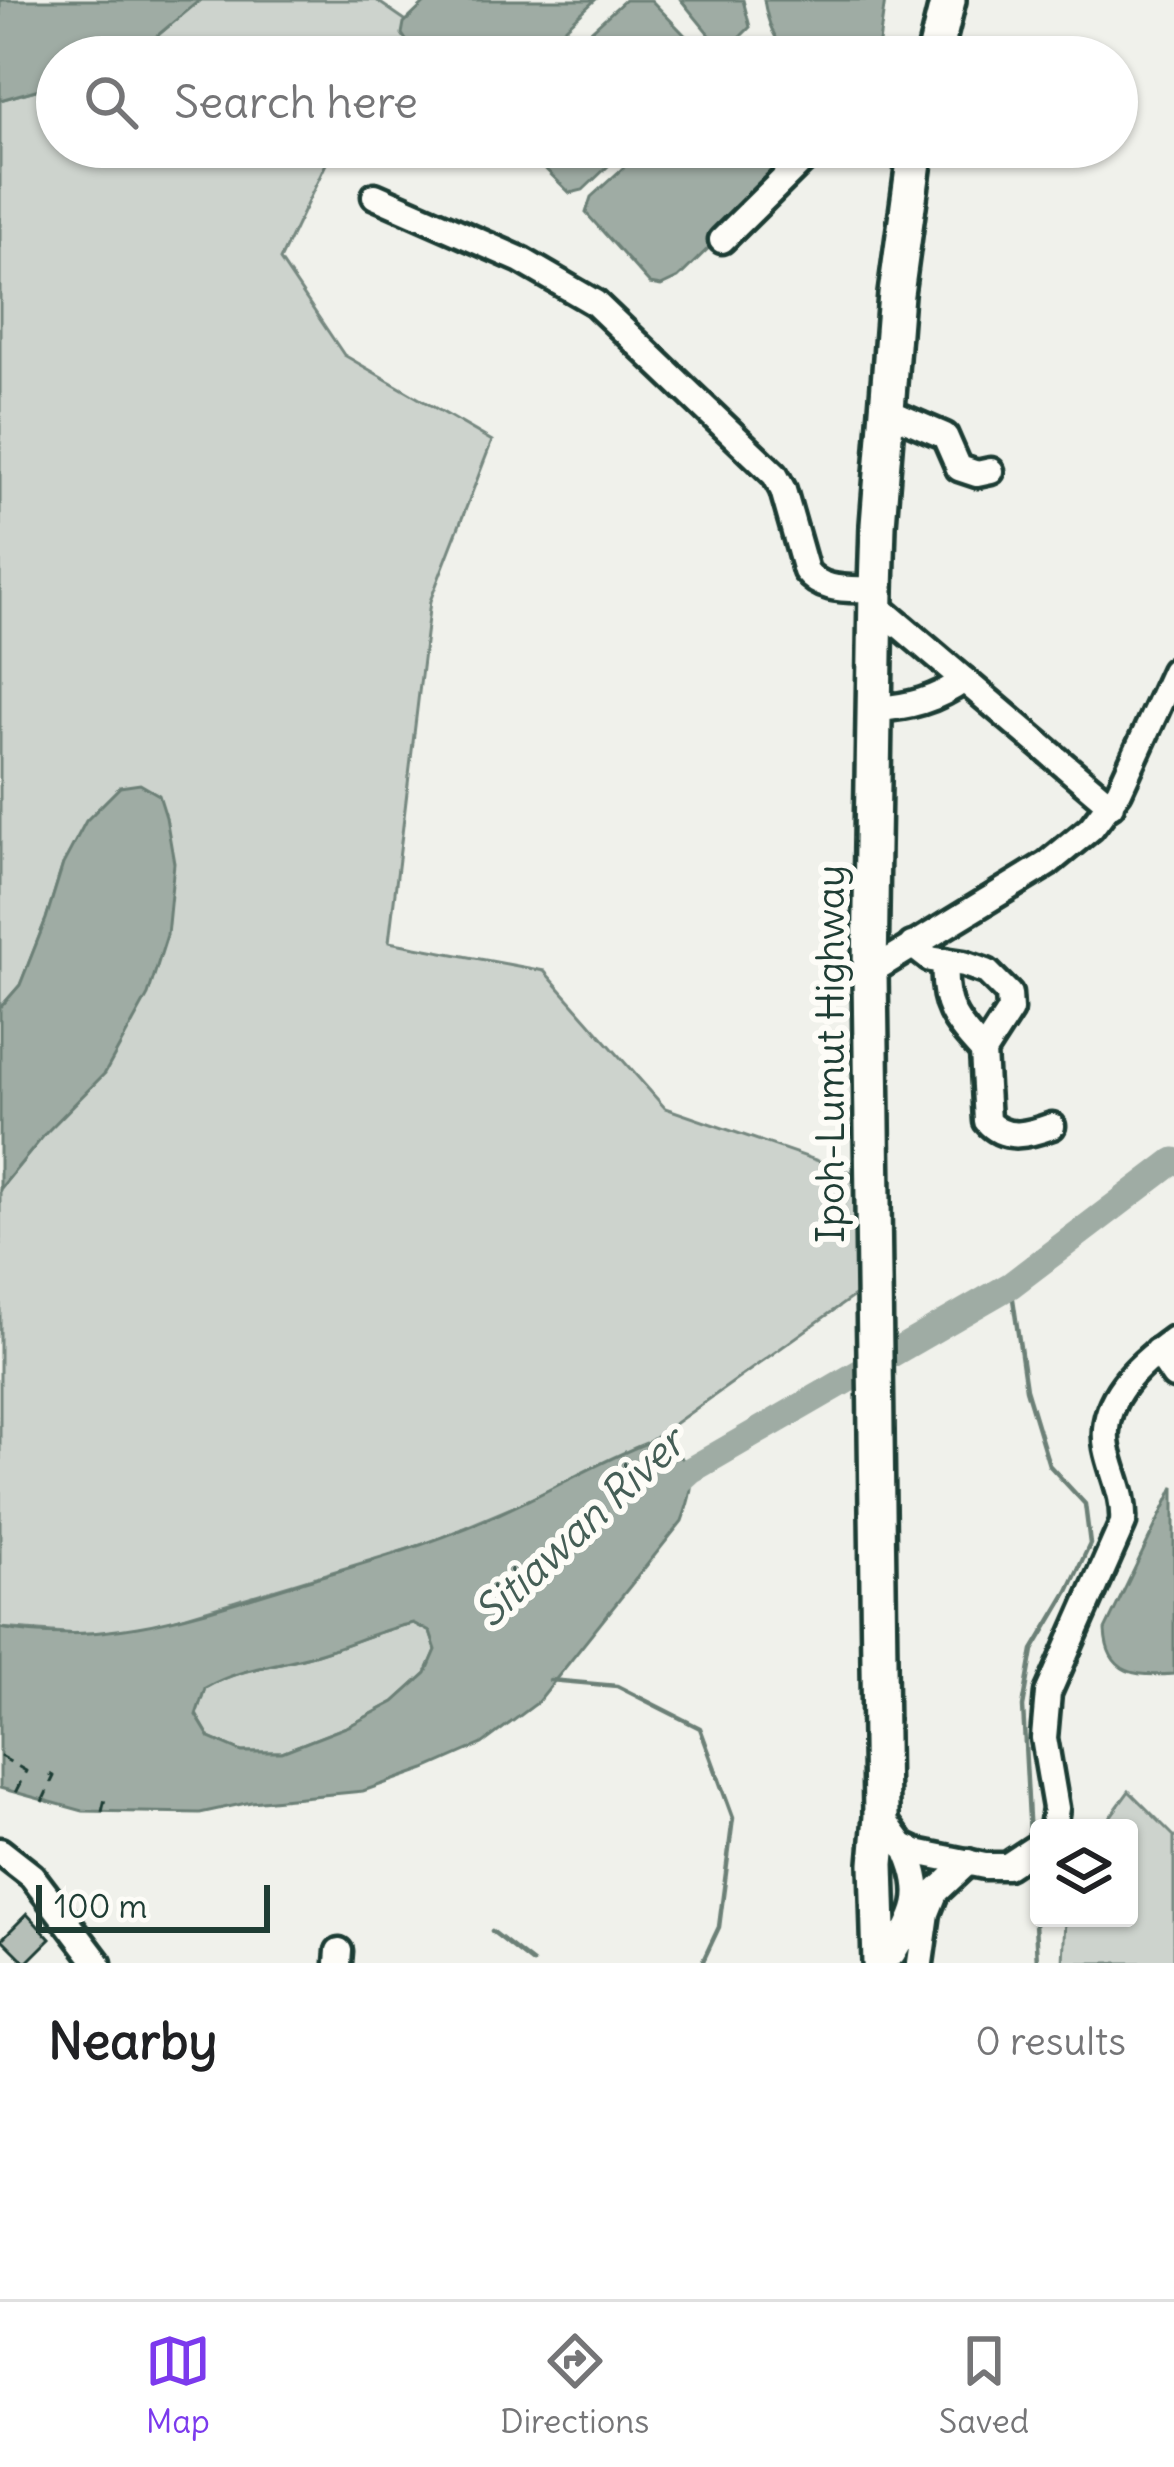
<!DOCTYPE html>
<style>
:root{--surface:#fff;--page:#f6f6f6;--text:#202124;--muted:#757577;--line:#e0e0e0;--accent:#7c3aed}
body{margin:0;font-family:Delius,sans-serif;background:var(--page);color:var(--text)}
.controls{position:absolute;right:36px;bottom:36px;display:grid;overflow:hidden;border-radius:12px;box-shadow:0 3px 9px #0004}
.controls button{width:108px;height:108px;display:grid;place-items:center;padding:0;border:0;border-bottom:3px solid var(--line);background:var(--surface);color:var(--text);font:60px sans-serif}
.scale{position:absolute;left:36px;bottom:30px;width:234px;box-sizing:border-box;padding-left:12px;border:6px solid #1f3d34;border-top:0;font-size:33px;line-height:42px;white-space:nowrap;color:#1f3d34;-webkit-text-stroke:9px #fdfcf7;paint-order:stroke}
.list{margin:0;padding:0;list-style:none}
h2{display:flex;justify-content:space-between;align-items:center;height:156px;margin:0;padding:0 48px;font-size:51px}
h2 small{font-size:39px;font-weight:400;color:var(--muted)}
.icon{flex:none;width:66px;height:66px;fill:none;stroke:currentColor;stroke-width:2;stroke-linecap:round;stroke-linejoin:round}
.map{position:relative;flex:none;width:1174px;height:1963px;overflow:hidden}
.search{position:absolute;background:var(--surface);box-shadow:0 3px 9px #0004;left:36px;right:36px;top:36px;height:132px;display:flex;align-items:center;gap:30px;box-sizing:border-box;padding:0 42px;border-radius:66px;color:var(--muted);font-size:45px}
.sheet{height:336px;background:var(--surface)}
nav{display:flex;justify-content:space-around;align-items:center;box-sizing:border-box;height:168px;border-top:3px solid var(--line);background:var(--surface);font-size:33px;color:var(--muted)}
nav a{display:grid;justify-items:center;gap:6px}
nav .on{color:var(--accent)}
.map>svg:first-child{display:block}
.green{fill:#cdd3cd;stroke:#768880;stroke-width:3}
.water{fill:#9faca4;stroke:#6c8077;stroke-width:3;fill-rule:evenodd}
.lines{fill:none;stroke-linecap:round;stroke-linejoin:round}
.stream{stroke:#6c8077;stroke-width:4.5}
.river{stroke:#9faca4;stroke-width:27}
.building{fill:#b6bfb8;stroke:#1f3d34;stroke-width:3}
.minor-casing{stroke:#1f3d34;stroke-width:33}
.highway-casing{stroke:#1f3d34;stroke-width:42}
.path{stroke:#1f3d34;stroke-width:3;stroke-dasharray:12 9;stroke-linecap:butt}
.minor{stroke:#fdfcf7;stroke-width:24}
.highway{stroke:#fdfcf7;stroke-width:33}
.labels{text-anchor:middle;stroke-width:12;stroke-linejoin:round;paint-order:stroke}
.street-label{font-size:39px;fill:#1f3d34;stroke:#fdfcf7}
.water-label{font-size:42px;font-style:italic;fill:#455e56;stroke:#fdfcf7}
</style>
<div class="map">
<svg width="1174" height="1963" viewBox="0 0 1174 1963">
<rect width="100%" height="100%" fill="#f0f1eb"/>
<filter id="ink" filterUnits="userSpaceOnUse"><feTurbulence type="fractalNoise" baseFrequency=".00833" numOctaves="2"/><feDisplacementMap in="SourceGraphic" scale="24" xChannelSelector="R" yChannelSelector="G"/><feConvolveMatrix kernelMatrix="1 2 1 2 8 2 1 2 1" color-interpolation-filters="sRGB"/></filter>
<g filter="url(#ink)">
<g class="green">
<polygon points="200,0 376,0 456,55 122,57 151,41"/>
<polygon points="57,84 57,147 334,147 280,260 344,355 492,441 430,601 389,942 544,971 665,1108 862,1176 861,1291 649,1442 516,1506 428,1543 160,1624 92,1635 0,1628 0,1189 45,1134 63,864 46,919 20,985 0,1008 0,100"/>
<path d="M413 1623 430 1632 436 1650 426 1673 394 1702 349 1726 282 1752H242L210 1738 196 1714 205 1688C239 1668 276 1666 314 1655 348 1645 378 1630 413 1623Z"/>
<polygon points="1129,1791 1174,1836 1174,1963 1063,1963 1065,1918 1129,1918 1129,1828 1102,1828"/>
</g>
<g class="water">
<polygon points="0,0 200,0 151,41 122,57 57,57 57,84 0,100"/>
<polygon points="428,0 595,0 534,57 426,57 410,46 402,34 404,23"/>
<polygon points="625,0 651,0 706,57 562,57"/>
<polygon points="681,0 743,0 750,27 739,38 725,43 713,39"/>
<path d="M764 0H885L877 57H791C774 40 768 24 764 0Z"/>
<polygon points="523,147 628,147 583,190 570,193"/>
<polygon points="646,147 812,147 678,278 661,286 650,284 586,213 591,197"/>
<polygon points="140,784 159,795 166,817 174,863 167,935 148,995 105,1073 45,1134 0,1189 0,1008 20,985 46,919 63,864 86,821 120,787"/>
<path d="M649 1442C698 1458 698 1476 682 1521L537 1703 482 1744 425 1769 363 1791 251 1802 200 1813 83 1811 0 1788V1628C110 1649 208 1610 312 1579 382 1558 451 1538 518 1505 562 1484 603 1460 649 1442ZM413 1623 430 1632 436 1650 426 1673 394 1702 349 1726 282 1752H242L210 1738 196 1715 205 1688C239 1668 276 1666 313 1655 347 1646 378 1630 413 1623Z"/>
<path d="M1174 1487V1674C1138 1677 1107 1676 1105 1630Z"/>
</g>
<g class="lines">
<g class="stream">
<polyline points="1011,1285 1026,1389 1049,1465 1085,1504 1090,1544 1068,1591 1033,1650 1023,1707 1030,1837"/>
<polyline points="550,1680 617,1686 700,1728 733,1818 719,1927 702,1963"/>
<polyline points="1032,1861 1037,1963"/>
<polyline points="492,1931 533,1963"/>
</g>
<polyline class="river" points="666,1493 691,1470 1011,1285 1174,1161"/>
</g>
<polygon class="building" points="27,1914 50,1939 26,1963 2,1939"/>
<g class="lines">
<g class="minor-casing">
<g id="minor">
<path d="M375 196 521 260 595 303 775 475 783 490 806 571C823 593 850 588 876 590"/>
<polyline points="722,240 816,147"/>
<polyline points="887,411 945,436 959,468 977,474 991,471"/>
<polyline points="876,605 1111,805"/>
<path d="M875 709C909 707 936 700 964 680"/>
<path d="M912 945 930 959 964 964 987 972 1009 994 1010 1010 983 1052 987 1121C1005 1142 1030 1134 1052 1126"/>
<path d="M945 961C942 1006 954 1020 983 1052"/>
<polyline points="870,972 1047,864 1091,828 1119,791 1174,671"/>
<polyline points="1157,1351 1174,1376"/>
<polyline points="881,1816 903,1846 916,1852 985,1866 1007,1866 1039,1845"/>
<path d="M1053 1828 1056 1808 1044 1738 1048 1693 1123 1523C1125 1495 1112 1474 1107 1448 1098 1400 1139 1364 1174 1339"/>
<polyline points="0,1851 32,1876 98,1963"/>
<path d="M893 1953C916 1915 927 1897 908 1853"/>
<polyline points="338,1963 339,1951"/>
<polyline points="920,1963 927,1913 935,1893 968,1862"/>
</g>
</g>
<g class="highway-casing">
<g id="highway">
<polyline points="934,57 948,0"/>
<polyline points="880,1963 877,1864 881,1816 870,972 876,590 878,525 896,294 916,147"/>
</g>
</g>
<g class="path">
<polyline points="0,1756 26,1771 15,1793"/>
<polyline points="42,1802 54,1776 44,1772"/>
<polyline points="102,1812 106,1794"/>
</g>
<use href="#minor" class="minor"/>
<use href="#highway" class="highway"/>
</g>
</g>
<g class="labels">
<g class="street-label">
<text transform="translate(830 1054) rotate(-90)" y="14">Ipoh-Lumut Highway</text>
</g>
<g class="water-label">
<text transform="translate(579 1527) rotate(-43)" y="15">Sitiawan River</text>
</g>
</g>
</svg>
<div class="controls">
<button><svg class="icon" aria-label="layers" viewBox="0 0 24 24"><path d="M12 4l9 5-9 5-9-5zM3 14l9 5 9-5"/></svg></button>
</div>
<div class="scale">100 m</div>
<div class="search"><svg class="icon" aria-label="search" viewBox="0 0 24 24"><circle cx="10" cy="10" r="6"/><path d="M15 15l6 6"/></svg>Search here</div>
</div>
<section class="sheet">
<h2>Nearby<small>0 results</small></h2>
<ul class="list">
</ul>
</section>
<nav>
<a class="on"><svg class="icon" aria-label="map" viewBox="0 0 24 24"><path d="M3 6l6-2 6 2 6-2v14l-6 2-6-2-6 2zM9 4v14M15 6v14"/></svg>Map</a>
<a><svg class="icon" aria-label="directions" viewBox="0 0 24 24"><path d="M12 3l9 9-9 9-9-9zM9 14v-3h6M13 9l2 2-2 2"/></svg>Directions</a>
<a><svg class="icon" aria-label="saved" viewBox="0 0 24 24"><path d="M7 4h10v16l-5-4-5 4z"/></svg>Saved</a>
</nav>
